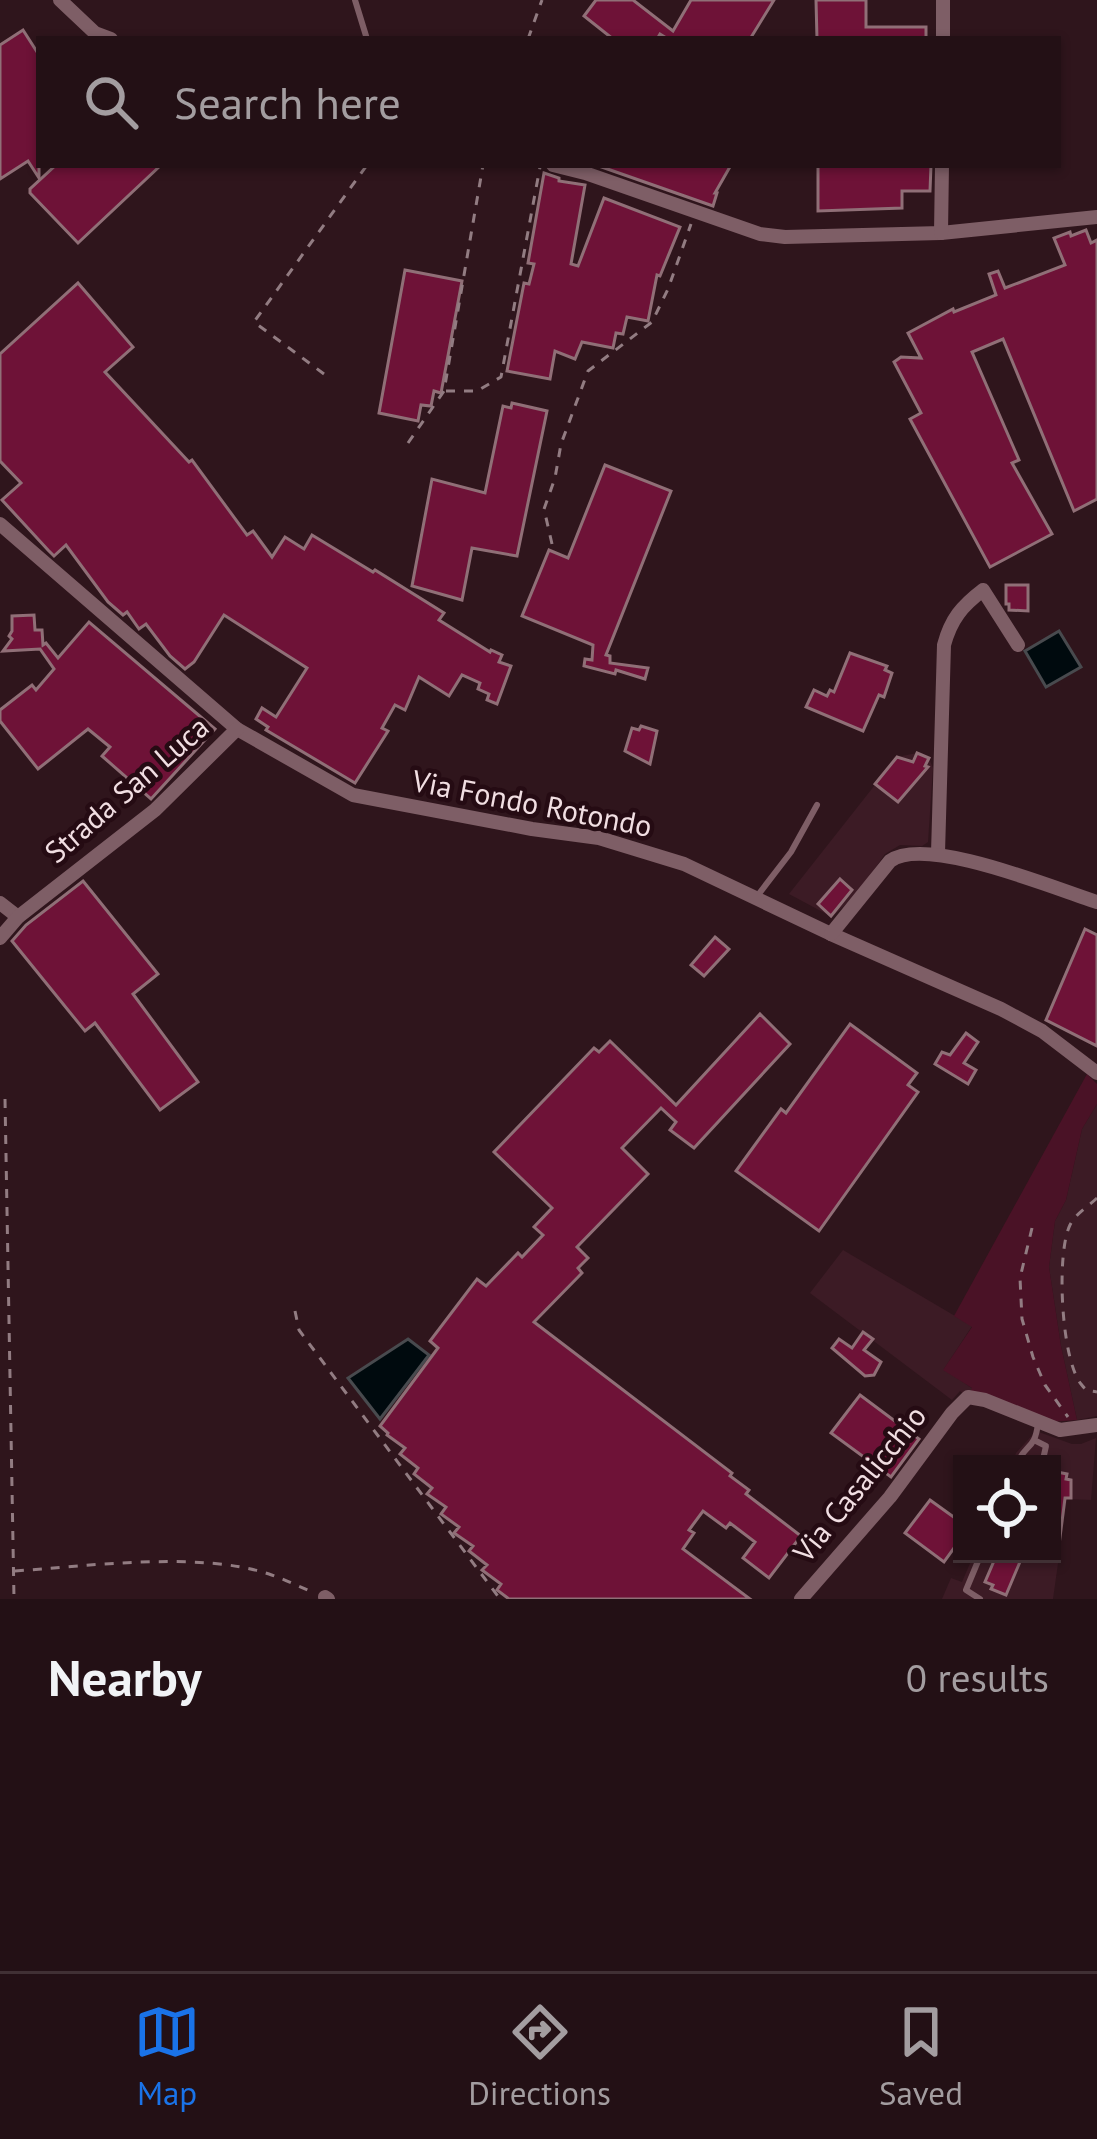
<!DOCTYPE html>
<style>
:root{--surface:#231015;--page:#2f1e22;--text:#f1f3f6;--muted:#a39da0;--line:#403034;--accent:#1a73e8}
body{margin:0;font-family:"PT Sans",sans-serif;background:var(--page);color:var(--text)}
.controls{position:absolute;right:36px;bottom:36px;display:grid;overflow:hidden;border-radius:0px;box-shadow:0 3px 9px #0004}
.controls button{width:108px;height:108px;display:grid;place-items:center;padding:0;border:0;border-bottom:3px solid var(--line);background:var(--surface);color:var(--text);font:60px sans-serif}
.list{margin:0;padding:0;list-style:none}
h2{display:flex;justify-content:space-between;align-items:center;height:156px;margin:0;padding:0 48px;font-size:51px}
h2 small{font-size:39px;font-weight:400;color:var(--muted)}
.icon{flex:none;width:66px;height:66px;fill:none;stroke:currentColor;stroke-width:2;stroke-linecap:round;stroke-linejoin:round}
.map{position:relative;flex:none;width:1097px;height:1599px;overflow:hidden}
.search{position:absolute;background:var(--surface);box-shadow:0 3px 9px #0004;left:36px;right:36px;top:36px;height:132px;display:flex;align-items:center;gap:30px;box-sizing:border-box;padding:0 42px;border-radius:0px;color:var(--muted);font-size:45px}
.sheet{height:372px;background:var(--surface)}
nav{display:flex;justify-content:space-around;align-items:center;box-sizing:border-box;height:168px;border-top:3px solid var(--line);background:var(--surface);font-size:33px;color:var(--muted)}
nav a{display:grid;justify-items:center;gap:6px}
nav .on{color:var(--accent)}
.map>svg:first-child{display:block}
.built{fill:#3c1b25}
.green{fill:#4a1226}
.water{fill:#000a0e;stroke:#484a4e;stroke-width:3}
.building{fill:#6e1237;stroke:#906f77;stroke-width:3}
.lines{fill:none;stroke-linecap:round;stroke-linejoin:round}
.path{stroke:#927c82;stroke-width:3;stroke-dasharray:9 9;stroke-linecap:butt}
.service{stroke:#7e5e66;stroke-width:6}
.minor{stroke:#7e5e66;stroke-width:14}
.labels{text-anchor:middle;stroke-width:9;stroke-linejoin:round;paint-order:stroke}
.street-label{font-size:30px;fill:#f1dee2;stroke:#250b13}
</style>
<div class="map">
<svg width="1097" height="1599" viewBox="0 0 1097 1599">
<rect width="100%" height="100%" fill="#2f151c"/>
<g class="built">
<polygon points="917,753 929,758 933,768 928,842 922,846 900,845 885,854 856,895 832,917 789,894 897,757"/>
<polygon points="1097,1104 1097,1416 1077,1420 1061,1346 1049,1267 1055,1221 1066,1200 1082,1129"/>
<polygon points="843,1250 972,1326 944,1369 973,1389 968,1397 960,1391 952,1400 810,1293"/>
<polygon points="1036,1431 1072,1444 1081,1444 1096,1438 1091,1500 1067,1499 1053,1599 942,1599 951,1578 962,1582 974,1554 1052,1554 1052,1464 1012,1464 1016,1453"/>
</g>
<polygon class="green" points="1087,1074 1097,1084 1097,1104 1082,1129 1066,1200 1055,1221 1049,1267 1061,1346 1077,1420 1038,1423 968,1397 972,1388 943,1370 972,1327 954,1316"/>
<g class="water">
<polygon points="1059,631 1081,667 1046,687 1025,651"/>
<polygon points="408,1339 429,1355 380,1419 348,1378"/>
</g>
<g class="building">
<polygon points="596,0 633,0 673,31 691,0 774,0 750,39 668,39 660,34 657,39 613,39 584,16"/>
<polygon points="816,0 866,0 866,27 926,27 926,39 817,39"/>
<polygon points="23,30 39,55 39,178 28,161 0,179 0,45"/>
<polygon points="56,165 161,165 78,243 30,193 30,189"/>
<polygon points="596,165 731,165 715,193 717,193 713,206"/>
<polygon points="818,165 931,165 930,191 902,191 902,208 818,211"/>
<polygon points="544,173 559,178 559,181 585,185 571,264 578,266 604,198 680,227 660,276 657,275 648,321 627,317 623,334 616,333 613,348 582,342 575,359 555,351 550,379 507,371 524,283 529,284 534,264 528,263"/>
<polygon points="1086,230 1091,243 1097,240 1097,499 1074,511 1003,339 972,352 1019,460 1012,463 1052,534 990,567 910,419 921,413 894,362 901,357 921,358 908,333 953,309 954,312 996,295 989,274 998,271 1005,288 1065,265 1054,238 1070,232 1071,236"/>
<polygon points="405,270 462,281 441,393 434,391 431,406 421,405 418,421 379,413"/>
<polygon points="78,283 133,347 105,372 189,462 192,460 247,535 253,531 272,557 285,537 304,549 312,535 373,572 375,570 444,613 439,620 490,652 491,650 502,655 499,662 511,666 497,704 487,700 489,694 478,689 480,683 462,675 449,696 419,677 405,710 395,705 382,728 388,731 355,783 266,730 268,727 256,719 262,708 276,717 307,668 224,615 194,662 185,669 170,656 146,624 139,629 127,612 123,615 108,602 66,545 54,556 48,550 2,500 21,483 0,461 0,354"/>
<polygon points="512,403 547,411 517,556 472,548 462,600 412,586 432,479 485,493 503,406 511,408"/>
<polygon points="605,465 671,491 606,655 610,656 610,663 648,668 645,679 616,670 615,674 584,666 585,659 592,660 593,645 522,616 549,550 568,558"/>
<polygon points="1006,585 1028,585 1028,611 1009,610 1009,604 1006,604"/>
<polygon points="34,615 35,630 42,630 43,645 46,643 58,658 89,622 215,729 151,799 102,756 110,747 88,729 38,769 0,721 0,710 32,685 36,690 54,669 40,649 3,651 12,639 9,636 12,631 12,616"/>
<polygon points="850,653 887,666 885,670 892,673 884,697 879,695 863,731 806,707 814,690 827,696 830,690 834,692"/>
<polygon points="641,726 657,731 650,764 625,751 632,728 639,730"/>
<polygon points="917,753 929,758 925,766 928,767 898,802 875,784 897,757 913,762"/>
<polygon points="840,879 852,890 831,916 818,904"/>
<polygon points="83,881 158,974 133,994 198,1082 160,1110 95,1023 85,1031 12,941 26,925"/>
<polygon points="1085,929 1097,935 1097,1046 1046,1020"/>
<polygon points="715,937 729,949 704,976 691,965"/>
<polygon points="760,1014 790,1044 694,1148 670,1130 676,1122 661,1108 622,1148 648,1174 577,1247 588,1258 578,1268 582,1273 534,1322 732,1473 730,1476 749,1490 746,1494 801,1536 769,1578 743,1558 755,1542 730,1523 726,1528 703,1511 689,1530 694,1533 683,1549 750,1599 509,1599 497,1590 501,1584 482,1570 487,1565 469,1551 473,1546 454,1533 459,1527 441,1514 446,1507 427,1494 432,1488 414,1474 418,1468 400,1454 405,1448 387,1435 388,1433 380,1426 438,1348 430,1341 477,1279 486,1286 518,1253 522,1257 543,1235 534,1227 552,1208 494,1152 594,1048 599,1052 610,1041 676,1105"/>
<polygon points="850,1024 917,1073 908,1085 918,1092 819,1231 736,1171 781,1109 786,1113"/>
<polygon points="966,1033 978,1042 964,1063 976,1070 968,1084 935,1064 942,1052 950,1055"/>
<polygon points="863,1332 873,1339 864,1350 881,1362 874,1375 865,1376 832,1348 839,1339 852,1348"/>
<polygon points="860,1395 919,1439 891,1477 831,1433"/>
<polygon points="1052,1471 1067,1474 1066,1479 1071,1480 1071,1498 1065,1498 1059,1545 1052,1544"/>
<polygon points="930,1500 962,1523 962,1537 944,1562 905,1533"/>
<polygon points="997,1554 1019,1554 1022,1557 1006,1595 991,1589 993,1585 985,1582"/>
</g>
<g class="lines">
<g class="path">
<polyline points="528,39 542,0"/>
<polyline points="324,374 254,322 367,165"/>
<polyline points="446,391 477,391 501,377 540,167"/>
<polyline points="408,443 444,391 483,165"/>
<polyline points="552,544 544,509 555,478 561,444 588,371 652,322 668,289 691,224"/>
<polyline points="5,1099 14,1599"/>
<path d="M1097 1198C1089 1206 1075 1214 1070 1225 1056 1253 1061 1359 1081 1384 1087 1392 1088 1390 1097 1392"/>
<polyline points="1032,1228 1020,1278 1022,1319 1033,1357 1045,1385 1068,1417"/>
<polyline points="295,1311 299,1330 500,1599"/>
<path d="M15 1571C88 1566 200 1551 269 1574 284 1579 298 1586 312 1592"/>
</g>
<g class="service">
<polyline points="355,0 367,39"/>
<polyline points="758,895 791,852 817,805"/>
<polyline points="1036,1441 1046,1446 1042,1464"/>
<path d="M1017 1464C1025 1443 1035 1451 1038 1423"/>
<polyline points="980,1599 966,1590 981,1554"/>
</g>
<g class="minor">
<polyline points="60,0 95,33 111,39"/>
<polyline points="943,39 943,0"/>
<polyline points="553,165 585,173 760,234 785,237 941,233 1097,217"/>
<polyline points="941,233 942,165"/>
<polyline points="0,524 237,729 353,795 532,829 599,838 684,864 831,934 1001,1009 1042,1031 1097,1073"/>
<path d="M938 853 944 645C951 619 962 606 983 590L1018 645"/>
<polyline points="0,903 18,917"/>
<path d="M831 934 890 861C926 835 1053 888 1097 902"/>
<polyline points="0,938 18,917 155,810 237,729"/>
<polyline points="325,1597 328,1599"/>
<polyline points="801,1599 890,1497 952,1413 968,1397 985,1400 1060,1430 1097,1425"/>
</g>
</g>
<g class="labels">
<g class="street-label">
<text transform="translate(127 790) rotate(-41)" y="10">Strada San Luca</text>
<text transform="translate(532 804) rotate(11)" y="10">Via Fondo Rotondo</text>
<text transform="translate(860 1484) rotate(-51)" y="10">Via Casalicchio</text>
</g>
</g>
</svg>
<div class="controls">
<button><svg class="icon" aria-label="locate" viewBox="0 0 24 24"><circle cx="12" cy="12" r="6"/><path d="M12 2v4M12 18v4M2 12h4M18 12h4"/></svg></button>
</div>
<div class="search"><svg class="icon" aria-label="search" viewBox="0 0 24 24"><circle cx="10" cy="10" r="6"/><path d="M15 15l6 6"/></svg>Search here</div>
</div>
<section class="sheet">
<h2>Nearby<small>0 results</small></h2>
<ul class="list">
</ul>
</section>
<nav>
<a class="on"><svg class="icon" aria-label="map" viewBox="0 0 24 24"><path d="M3 6l6-2 6 2 6-2v14l-6 2-6-2-6 2zM9 4v14M15 6v14"/></svg>Map</a>
<a><svg class="icon" aria-label="directions" viewBox="0 0 24 24"><path d="M12 3l9 9-9 9-9-9zM9 14v-3h6M13 9l2 2-2 2"/></svg>Directions</a>
<a><svg class="icon" aria-label="saved" viewBox="0 0 24 24"><path d="M7 4h10v16l-5-4-5 4z"/></svg>Saved</a>
</nav>
